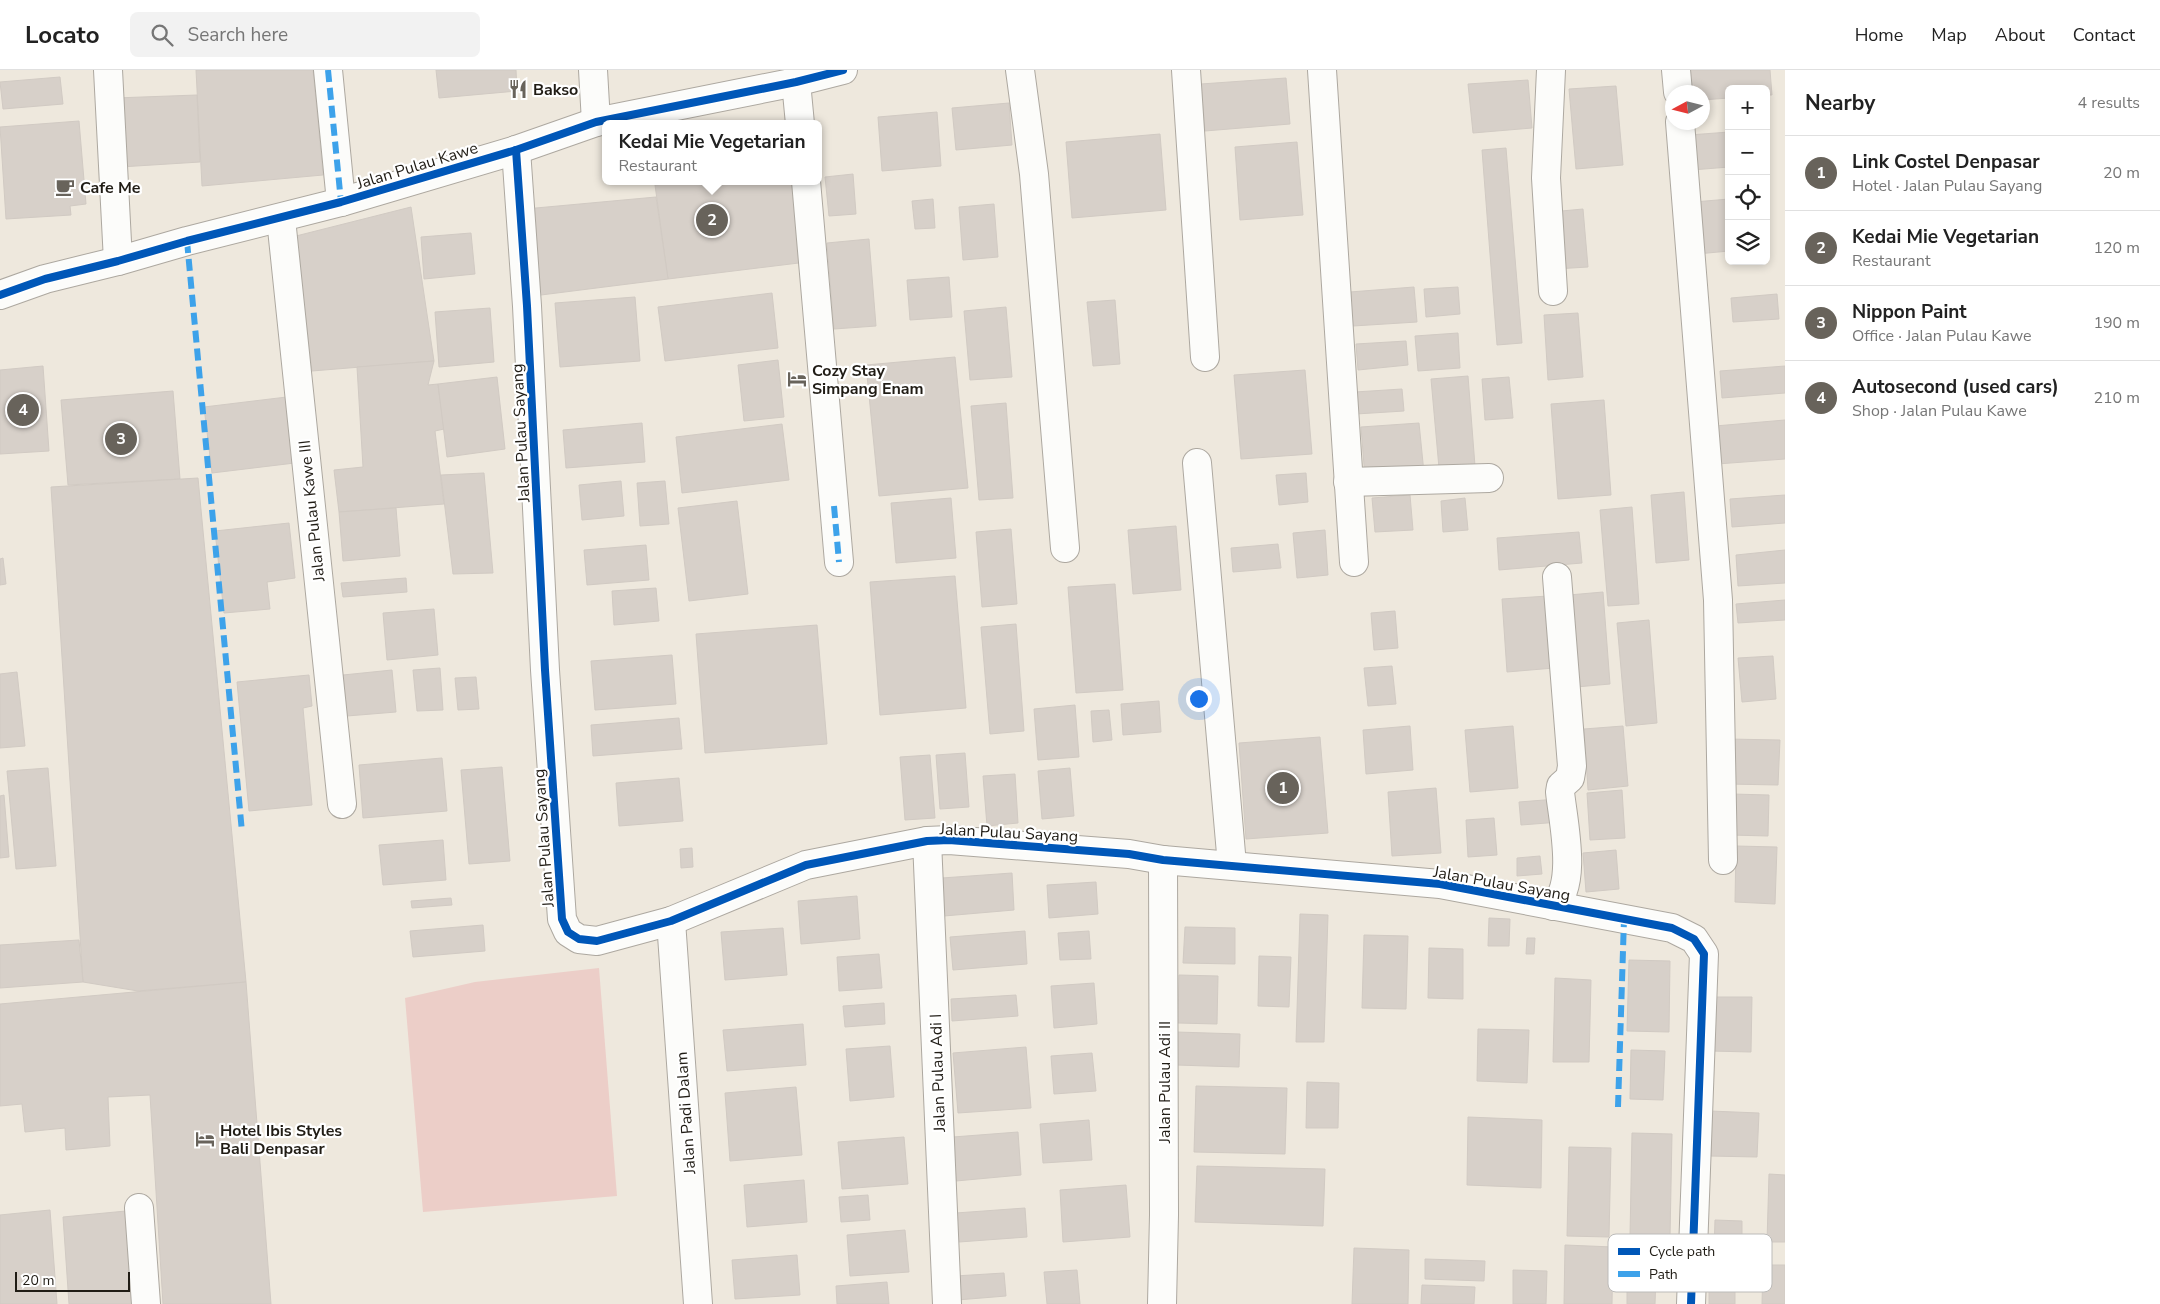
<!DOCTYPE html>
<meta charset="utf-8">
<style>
:root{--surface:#fff;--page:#f2f2f2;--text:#222;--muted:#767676;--line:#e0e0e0;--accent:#68635b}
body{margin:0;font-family:"Nunito Sans",sans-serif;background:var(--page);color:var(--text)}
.controls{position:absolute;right:15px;top:15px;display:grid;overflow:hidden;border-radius:8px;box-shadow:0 2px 8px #0003}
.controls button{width:45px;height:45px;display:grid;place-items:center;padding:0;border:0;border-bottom:1px solid var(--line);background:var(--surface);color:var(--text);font:25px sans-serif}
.compass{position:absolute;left:1665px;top:15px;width:45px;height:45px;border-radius:50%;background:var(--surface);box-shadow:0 2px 8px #0003;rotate:263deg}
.scale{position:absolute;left:15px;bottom:12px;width:115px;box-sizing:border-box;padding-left:5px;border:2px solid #201c15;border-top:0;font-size:14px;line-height:18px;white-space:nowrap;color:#201c15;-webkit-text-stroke:4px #fff;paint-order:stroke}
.you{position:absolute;left:1198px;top:628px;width:18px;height:18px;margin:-12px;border:4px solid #fff;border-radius:50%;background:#1a73e8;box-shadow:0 0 0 8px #1a73e833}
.badge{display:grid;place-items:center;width:32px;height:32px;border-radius:50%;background:var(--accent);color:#fff;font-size:16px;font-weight:700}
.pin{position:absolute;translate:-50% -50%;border:2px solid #fff;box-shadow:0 1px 5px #0006}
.popup{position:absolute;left:602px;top:50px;width:220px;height:65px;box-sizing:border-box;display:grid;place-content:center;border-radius:8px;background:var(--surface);filter:drop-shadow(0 1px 4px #0005);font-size:16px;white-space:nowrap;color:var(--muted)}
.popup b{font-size:19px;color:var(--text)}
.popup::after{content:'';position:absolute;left:50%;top:100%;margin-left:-10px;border:10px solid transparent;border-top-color:var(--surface)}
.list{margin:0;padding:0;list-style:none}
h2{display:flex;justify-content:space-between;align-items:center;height:65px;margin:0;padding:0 20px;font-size:21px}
h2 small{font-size:16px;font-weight:400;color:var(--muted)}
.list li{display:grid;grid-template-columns:32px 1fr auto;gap:15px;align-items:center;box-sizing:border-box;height:75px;padding:0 20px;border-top:1px solid var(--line)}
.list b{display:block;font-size:19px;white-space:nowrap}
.list p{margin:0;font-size:16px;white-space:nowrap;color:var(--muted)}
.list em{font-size:16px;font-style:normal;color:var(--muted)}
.icon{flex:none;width:28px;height:28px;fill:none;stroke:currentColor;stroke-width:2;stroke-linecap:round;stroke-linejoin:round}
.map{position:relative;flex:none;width:1785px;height:1234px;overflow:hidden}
header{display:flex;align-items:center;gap:30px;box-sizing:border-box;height:70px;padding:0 25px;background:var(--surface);border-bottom:1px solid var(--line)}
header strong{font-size:24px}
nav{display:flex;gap:28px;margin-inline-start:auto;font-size:18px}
.search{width:350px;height:45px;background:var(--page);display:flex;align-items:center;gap:12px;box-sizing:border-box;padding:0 18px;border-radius:8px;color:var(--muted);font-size:19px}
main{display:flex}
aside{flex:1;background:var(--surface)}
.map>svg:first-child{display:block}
.green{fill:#eccec8}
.building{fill:#d7d0c9;stroke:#d1cac3}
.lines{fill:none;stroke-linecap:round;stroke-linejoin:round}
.street-casing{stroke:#ada8a0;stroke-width:30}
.secondary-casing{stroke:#ada8a0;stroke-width:30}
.street{stroke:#fcfcfa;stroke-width:28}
.secondary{stroke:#fcfcfa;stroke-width:28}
.quiet{stroke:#3da2ea;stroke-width:6;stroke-dasharray:12 6;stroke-linecap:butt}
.cycleway-casing{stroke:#fff;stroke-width:11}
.cycleway{stroke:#0057b8;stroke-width:8}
.labels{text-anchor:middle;stroke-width:4.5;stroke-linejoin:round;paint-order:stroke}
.poi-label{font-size:16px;font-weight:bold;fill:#201c15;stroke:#fff;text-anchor:start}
.street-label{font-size:16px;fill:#201c15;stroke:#fff}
.key{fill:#fff;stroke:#bcbbb9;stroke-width:1}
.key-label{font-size:14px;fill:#201c15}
</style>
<header>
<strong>Locato</strong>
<div class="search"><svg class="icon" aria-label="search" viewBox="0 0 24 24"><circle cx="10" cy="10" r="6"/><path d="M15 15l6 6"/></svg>Search here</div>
<nav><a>Home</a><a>Map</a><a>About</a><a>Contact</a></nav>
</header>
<main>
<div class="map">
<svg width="1785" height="1234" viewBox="0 0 1785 1234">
<rect width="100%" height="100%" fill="#eee8dd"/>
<polygon class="green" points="599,898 617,1126 423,1142 405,928 475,912"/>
<g class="building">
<polygon points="196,0 313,0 323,105 202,116"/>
<polygon points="436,0 516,0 517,21 439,28"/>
<polygon points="1680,0 1770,0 1772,25 1766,25 1766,19 1729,19 1729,28 1702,30 1702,22 1682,22"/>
<polygon points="60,7 63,34 3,39 0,12"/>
<polygon points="1286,8 1290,54 1205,61 1201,14"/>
<polygon points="1528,10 1532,58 1473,63 1468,14"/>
<polygon points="1616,16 1623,95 1576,99 1569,19"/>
<polygon points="197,25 200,92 120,97 115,28"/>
<polygon points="1009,33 1012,75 956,80 952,38"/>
<polygon points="937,42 941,96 882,101 878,47"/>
<polygon points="79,51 86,134 70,136 71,145 6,149 0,57"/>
<polygon points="1729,62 1729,97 1692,100 1689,65"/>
<polygon points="1160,64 1166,140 1072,148 1066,72"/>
<polygon points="1297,72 1303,145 1240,150 1235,77"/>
<polygon points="1506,78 1522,273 1497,275 1482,80"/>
<polygon points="853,104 856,144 829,146 825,107"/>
<polygon points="687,111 795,111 807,192 668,209 655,115"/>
<polygon points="656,127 668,209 533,226 525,139"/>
<polygon points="933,129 935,158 915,159 912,131"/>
<polygon points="1729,129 1729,181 1697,184 1694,132"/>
<polygon points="994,134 998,187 963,190 959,137"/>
<polygon points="411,137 434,291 312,301 296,166"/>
<polygon points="1583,139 1588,197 1555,199 1551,142"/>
<polygon points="471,163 475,204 424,209 421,167"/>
<polygon points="869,169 876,256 834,259 827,173"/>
<polygon points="949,207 952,247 910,250 907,210"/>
<polygon points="1414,217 1417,252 1353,256 1350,222"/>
<polygon points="1458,217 1460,244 1426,247 1424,219"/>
<polygon points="772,223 778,278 665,291 658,237"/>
<polygon points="1777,224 1779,249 1733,252 1731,228"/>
<polygon points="635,227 640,291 560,297 555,233"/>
<polygon points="1115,230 1120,294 1093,296 1087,232"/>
<polygon points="1006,237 1012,307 970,310 964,241"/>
<polygon points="490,238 494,292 439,297 435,242"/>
<polygon points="1578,243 1583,307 1548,310 1544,245"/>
<polygon points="1458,263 1460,298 1418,301 1415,266"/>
<polygon points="1406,271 1408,295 1358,300 1356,274"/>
<polygon points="955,287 968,418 879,426 866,295"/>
<polygon points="778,290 784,347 744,351 738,295"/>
<polygon points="434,291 428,315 438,314 444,359 435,361 444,434 339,442 334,400 363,397 357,297"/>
<polygon points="43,296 49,381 0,384 0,300"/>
<polygon points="1785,296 1785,323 1722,328 1720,301"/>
<polygon points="1305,300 1312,384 1241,389 1234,305"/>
<polygon points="1468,306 1475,396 1439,398 1431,309"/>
<polygon points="497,307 505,379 447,387 438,314"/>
<polygon points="1509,307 1513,348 1485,350 1482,309"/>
<polygon points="1402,319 1404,341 1356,344 1355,322"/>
<polygon points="173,321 180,409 68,415 61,330"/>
<polygon points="295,326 303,392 212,403 204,337"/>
<polygon points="1604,330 1611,425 1558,429 1551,334"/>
<polygon points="1006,333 1013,428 979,430 971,336"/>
<polygon points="1785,350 1785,389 1717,394 1715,356"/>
<polygon points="642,353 645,392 566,398 563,360"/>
<polygon points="1419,353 1424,403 1365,408 1361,357"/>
<polygon points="782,354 789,410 682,423 676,367"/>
<polygon points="484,403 493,503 453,504 441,405"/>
<polygon points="1306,403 1308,432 1279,435 1276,405"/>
<polygon points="198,408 246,912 138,921 83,912 51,417"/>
<polygon points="621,411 624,446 582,450 579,415"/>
<polygon points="665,411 669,454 640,456 637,413"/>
<polygon points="1684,422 1689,490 1656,493 1651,425"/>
<polygon points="1410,425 1413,460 1375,462 1372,428"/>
<polygon points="1785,425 1785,453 1732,457 1730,429"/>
<polygon points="951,428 956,488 896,493 891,433"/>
<polygon points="1465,428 1468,460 1443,462 1441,431"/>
<polygon points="737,431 748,524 689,531 678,438"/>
<polygon points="1632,437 1639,534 1608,536 1600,440"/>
<polygon points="396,438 400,486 343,491 339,442"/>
<polygon points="289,453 295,508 267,512 270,539 224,543 215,461"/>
<polygon points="1176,456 1181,520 1133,524 1128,460"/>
<polygon points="1011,459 1017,534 982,537 976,462"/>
<polygon points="1325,460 1328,505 1297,508 1293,463"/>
<polygon points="1579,462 1582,493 1499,500 1497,468"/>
<polygon points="1278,474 1281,498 1233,502 1231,478"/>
<polygon points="646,475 649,510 587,515 584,480"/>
<polygon points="1785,480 1785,513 1738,516 1736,485"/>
<polygon points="3,488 6,514 0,515 0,489"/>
<polygon points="955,506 966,638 880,645 870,512"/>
<polygon points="406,508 407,522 343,527 341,513"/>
<polygon points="1115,514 1123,620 1076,623 1068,517"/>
<polygon points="656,518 659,551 614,555 612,521"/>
<polygon points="1603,522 1610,614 1576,617 1569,525"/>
<polygon points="1548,526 1554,598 1507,602 1502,529"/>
<polygon points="1785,530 1785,550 1738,553 1736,534"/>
<polygon points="434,539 438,585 387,590 383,543"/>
<polygon points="1395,541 1398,578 1374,580 1371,543"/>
<polygon points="1649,550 1657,653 1626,656 1617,553"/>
<polygon points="1016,554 1024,661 990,664 981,557"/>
<polygon points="817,555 827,674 705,683 696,564"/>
<polygon points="672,585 676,634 595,640 591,591"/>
<polygon points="1773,586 1776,629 1742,632 1738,588"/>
<polygon points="1392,596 1396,634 1368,636 1364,598"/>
<polygon points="440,598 443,640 417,641 413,600"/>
<polygon points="392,600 396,642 347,646 343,605"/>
<polygon points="17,602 25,676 0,678 0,604"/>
<polygon points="309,605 312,636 303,638 312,735 249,741 237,612"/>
<polygon points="476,607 479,639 458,640 455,608"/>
<polygon points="1159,631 1161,662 1123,665 1121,634"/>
<polygon points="1075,635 1079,687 1038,690 1034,639"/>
<polygon points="1109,640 1112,670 1093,672 1091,641"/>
<polygon points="679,648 682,679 593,686 591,655"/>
<polygon points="1410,656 1413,700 1366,704 1363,660"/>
<polygon points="1513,656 1518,718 1470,722 1465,660"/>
<polygon points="1623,656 1628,716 1588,720 1584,659"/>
<polygon points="1320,667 1328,763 1246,769 1239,673"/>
<polygon points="1728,669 1780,670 1778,715 1727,714"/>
<polygon points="965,683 969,737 940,739 936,685"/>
<polygon points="930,685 935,748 905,750 900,687"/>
<polygon points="442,688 447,741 363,748 359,695"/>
<polygon points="502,697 510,791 469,794 461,700"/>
<polygon points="48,698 56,796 16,799 7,701"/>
<polygon points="1070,698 1074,746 1042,749 1038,701"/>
<polygon points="1015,704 1018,753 987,756 983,706"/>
<polygon points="679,708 683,751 619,756 616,713"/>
<polygon points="1436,718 1441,783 1392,786 1388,722"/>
<polygon points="1622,720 1625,768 1590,770 1587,723"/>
<polygon points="1732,724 1769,725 1768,766 1730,765"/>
<polygon points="4,725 9,787 0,788 0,726"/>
<polygon points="1557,729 1560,752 1521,755 1519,732"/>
<polygon points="1494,748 1497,785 1468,787 1466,750"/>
<polygon points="443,770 446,810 383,815 379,775"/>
<polygon points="1736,776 1777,777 1775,834 1735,832"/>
<polygon points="692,778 693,797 681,798 680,779"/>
<polygon points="1616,780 1619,819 1586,822 1583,783"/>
<polygon points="1540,786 1542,804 1517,806 1517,788"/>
<polygon points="1012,803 1014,840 944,846 942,808"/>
<polygon points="1096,812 1098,844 1049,848 1047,815"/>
<polygon points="857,826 860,869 801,874 798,831"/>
<polygon points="451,828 452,835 412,838 411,831"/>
<polygon points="1300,844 1328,845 1324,972 1296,972"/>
<polygon points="1489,848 1510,849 1509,876 1488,876"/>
<polygon points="483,855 485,881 413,887 410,861"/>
<polygon points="1185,857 1235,858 1235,894 1183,893"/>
<polygon points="783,858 787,905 725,910 721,862"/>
<polygon points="1025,861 1027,894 953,900 950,867"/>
<polygon points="1089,861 1091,889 1060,890 1058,863"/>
<polygon points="1364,865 1408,866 1406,939 1362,938"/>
<polygon points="1527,868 1535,868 1534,884 1526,884"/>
<polygon points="79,870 83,912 0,918 0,875"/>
<polygon points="1429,878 1463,879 1463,929 1428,928"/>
<polygon points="879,884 882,918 839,921 837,887"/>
<polygon points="1259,886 1291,887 1289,937 1258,936"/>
<polygon points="1629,890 1670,891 1669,962 1627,961"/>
<polygon points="1179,905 1218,906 1217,954 1178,953"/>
<polygon points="1555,908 1591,910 1589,992 1553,992"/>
<polygon points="246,912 271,1234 163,1234 150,1025 108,1027 110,1076 66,1080 65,1058 25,1062 22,1034 0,1036 0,934"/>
<polygon points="1094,913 1097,954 1054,958 1051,916"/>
<polygon points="1016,925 1018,946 952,951 951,929"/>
<polygon points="1712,927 1752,927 1751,982 1710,981"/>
<polygon points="884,933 885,954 845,957 843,936"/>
<polygon points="803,954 806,995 727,1001 723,960"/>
<polygon points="1478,959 1529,960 1527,1013 1477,1011"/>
<polygon points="1176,962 1240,964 1239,997 1176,995"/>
<polygon points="890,976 894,1027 850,1031 846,979"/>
<polygon points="1026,977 1031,1038 958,1043 953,983"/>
<polygon points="1631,980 1665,981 1663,1030 1630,1029"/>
<polygon points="1092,983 1096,1021 1054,1024 1051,986"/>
<polygon points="1307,1012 1339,1013 1338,1058 1306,1058"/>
<polygon points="1196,1016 1287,1018 1285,1084 1194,1082"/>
<polygon points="796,1017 802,1085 730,1091 725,1023"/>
<polygon points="1710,1041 1759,1043 1757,1087 1709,1086"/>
<polygon points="1468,1047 1542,1050 1541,1118 1467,1115"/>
<polygon points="1089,1050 1092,1090 1043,1093 1040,1054"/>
<polygon points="1018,1062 1021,1105 956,1111 953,1067"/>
<polygon points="1632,1063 1672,1064 1670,1167 1630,1166"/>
<polygon points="904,1067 908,1114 842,1119 838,1072"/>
<polygon points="1569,1077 1611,1078 1609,1167 1567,1166"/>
<polygon points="1197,1096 1325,1099 1323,1156 1195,1152"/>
<polygon points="1769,1104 1785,1105 1785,1172 1767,1172"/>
<polygon points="804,1110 807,1152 747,1157 744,1115"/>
<polygon points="1126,1115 1130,1167 1063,1172 1060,1120"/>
<polygon points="868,1125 870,1150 841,1152 839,1127"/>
<polygon points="1025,1138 1027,1167 959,1172 956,1143"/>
<polygon points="50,1140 57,1234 0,1234 0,1145"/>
<polygon points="126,1141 134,1234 69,1234 63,1147"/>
<polygon points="1715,1150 1742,1151 1742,1182 1714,1181"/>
<polygon points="905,1160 909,1202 850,1206 847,1165"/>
<polygon points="1565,1175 1613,1177 1612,1234 1564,1234"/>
<polygon points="1354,1178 1409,1180 1408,1234 1352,1234"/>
<polygon points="797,1185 800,1225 735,1229 732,1190"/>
<polygon points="1425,1189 1485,1191 1484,1211 1425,1209"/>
<polygon points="1763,1195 1785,1195 1785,1234 1762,1234"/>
<polygon points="1077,1200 1080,1234 1047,1234 1044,1202"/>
<polygon points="1513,1200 1547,1201 1546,1234 1513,1234"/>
<rect x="1709" y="1202" width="26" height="32"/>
<polygon points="1004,1203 1006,1226 957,1230 955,1206"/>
<polygon points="1627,1205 1656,1205 1655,1234 1627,1234"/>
<polygon points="887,1212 889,1234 837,1234 836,1216"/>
<polygon points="1422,1215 1475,1217 1474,1234 1421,1234"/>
</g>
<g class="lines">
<g class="street-casing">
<g id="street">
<polyline points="108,0 118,191"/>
<polyline points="328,0 341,132"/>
<polyline points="593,0 596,52"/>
<polyline points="1020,0 1034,104 1065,478"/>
<polyline points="1186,0 1205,287"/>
<polyline points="1322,0 1354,492"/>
<polyline points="1551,0 1546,108 1553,221"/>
<polyline points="1676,0 1678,22"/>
<polyline points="796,12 800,54"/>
<polyline points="1680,52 1718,530 1723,790"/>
<polyline points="516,80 527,236 545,600 562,849 568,862 579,869 597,871 671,851 806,795 927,771 949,770 1129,784 1163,790 1440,814 1672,858 1694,869 1704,884 1691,1234"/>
<polyline points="806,111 839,492"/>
<polyline points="281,149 342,734"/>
<polyline points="1197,393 1232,795"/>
<polyline points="1348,412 1489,408"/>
<polyline points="927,771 947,1234"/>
<path d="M1553 836C1578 816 1563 751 1560 722L1561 716 1570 708 1572 696 1557 507"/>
<polyline points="671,851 698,1234"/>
<polyline points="139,1138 146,1234"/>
<polyline points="1162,1234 1164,1145 1163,790"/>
</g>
</g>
<g class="secondary-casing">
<polyline id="secondary" points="0,225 45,209 118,191 187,171 341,132 516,80 596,52 796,12 843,0"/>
</g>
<use href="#street" class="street"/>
<use href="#secondary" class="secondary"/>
<g class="quiet">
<polyline points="328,0 341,132"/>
<polyline points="187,171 242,762"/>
<polyline points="834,436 839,492"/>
<polyline points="1618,1037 1624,849"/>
</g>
<g class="cycleway-casing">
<g id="cycleway">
<polyline points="516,80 527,236 545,600 562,849 568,862 579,869 597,871 671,851 806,795 927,771 949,770 1129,784 1163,790 1440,814 1672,858 1694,869 1704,884 1691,1234"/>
<polyline points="0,225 45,209 118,191 187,171 341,132 516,80 596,52 796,12 843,0"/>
</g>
</g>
<use href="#cycleway" class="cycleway"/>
</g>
<defs>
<g id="restaurant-bare" transform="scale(1.5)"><path d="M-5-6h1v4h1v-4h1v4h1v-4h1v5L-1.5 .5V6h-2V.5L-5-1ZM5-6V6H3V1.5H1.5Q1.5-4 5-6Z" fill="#68635b" stroke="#fff" stroke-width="2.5" paint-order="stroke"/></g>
<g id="cafe-bare" transform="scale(1.5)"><path d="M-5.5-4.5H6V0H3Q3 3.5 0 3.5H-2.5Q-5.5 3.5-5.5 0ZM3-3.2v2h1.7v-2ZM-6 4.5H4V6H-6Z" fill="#68635b" stroke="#fff" stroke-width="2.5" paint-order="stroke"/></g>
<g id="hotel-bare" transform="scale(1.5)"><path d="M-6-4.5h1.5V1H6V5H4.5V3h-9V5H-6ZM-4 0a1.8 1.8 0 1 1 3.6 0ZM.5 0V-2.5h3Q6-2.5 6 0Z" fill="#68635b" stroke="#fff" stroke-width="2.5" paint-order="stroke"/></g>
</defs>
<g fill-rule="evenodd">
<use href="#restaurant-bare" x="518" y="19"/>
<use href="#cafe-bare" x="65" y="117"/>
<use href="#hotel-bare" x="797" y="309"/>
<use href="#hotel-bare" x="205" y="1069"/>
</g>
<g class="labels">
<g class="poi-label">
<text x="533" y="25">Bakso</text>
<text x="80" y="123">Cafe Me</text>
<text x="812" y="306">Cozy Stay<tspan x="812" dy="18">Simpang Enam</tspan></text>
<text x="220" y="1066">Hotel Ibis Styles<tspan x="220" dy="18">Bali Denpasar</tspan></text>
</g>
<g class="street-label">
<text transform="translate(417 95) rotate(-17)" y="6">Jalan Pulau Kawe</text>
<text transform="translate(520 363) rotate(-93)" y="6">Jalan Pulau Sayang</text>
<text transform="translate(311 441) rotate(-96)" y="6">Jalan Pulau Kawe III</text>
<text transform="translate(1009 762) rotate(3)" y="6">Jalan Pulau Sayang</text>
<text transform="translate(543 768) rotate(-94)" y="6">Jalan Pulau Sayang</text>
<text transform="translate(1502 813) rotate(10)" y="6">Jalan Pulau Sayang</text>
<text transform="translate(937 1003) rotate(-92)" y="6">Jalan Pulau Adi I</text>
<text transform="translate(1164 1012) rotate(-90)" y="6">Jalan Pulau Adi II</text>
<text transform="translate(685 1043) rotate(-94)" y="6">Jalan Padi Dalam</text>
</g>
</g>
<rect x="1608" y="1164" width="164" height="58" rx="8" class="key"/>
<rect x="1618" y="1178" width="22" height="7" fill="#0057b8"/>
<rect x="1618" y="1201" width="22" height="6" fill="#3da2ea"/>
<g class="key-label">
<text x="1649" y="1186">Cycle path</text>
<text x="1649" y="1209">Path</text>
</g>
</svg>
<div class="controls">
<button>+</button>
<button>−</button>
<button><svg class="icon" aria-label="locate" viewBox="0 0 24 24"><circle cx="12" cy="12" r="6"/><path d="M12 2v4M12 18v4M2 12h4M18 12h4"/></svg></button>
<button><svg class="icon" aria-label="layers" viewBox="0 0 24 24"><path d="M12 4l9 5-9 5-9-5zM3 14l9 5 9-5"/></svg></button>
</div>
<svg class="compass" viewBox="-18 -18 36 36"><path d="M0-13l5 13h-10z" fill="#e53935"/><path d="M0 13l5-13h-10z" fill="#767676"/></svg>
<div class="scale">20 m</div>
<div class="you"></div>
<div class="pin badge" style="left:1283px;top:718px">1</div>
<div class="pin badge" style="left:712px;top:150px">2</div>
<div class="popup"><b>Kedai Mie Vegetarian</b>Restaurant</div>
<div class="pin badge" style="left:121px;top:369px">3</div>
<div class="pin badge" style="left:23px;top:340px">4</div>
</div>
<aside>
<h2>Nearby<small>4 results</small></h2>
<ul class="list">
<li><span class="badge">1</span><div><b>Link Costel Denpasar</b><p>Hotel · Jalan Pulau Sayang</p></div><em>20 m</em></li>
<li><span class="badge">2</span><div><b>Kedai Mie Vegetarian</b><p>Restaurant</p></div><em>120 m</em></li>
<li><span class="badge">3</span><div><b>Nippon Paint</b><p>Office · Jalan Pulau Kawe</p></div><em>190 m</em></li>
<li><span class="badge">4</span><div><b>Autosecond (used cars)</b><p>Shop · Jalan Pulau Kawe</p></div><em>210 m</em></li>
</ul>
</aside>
</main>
